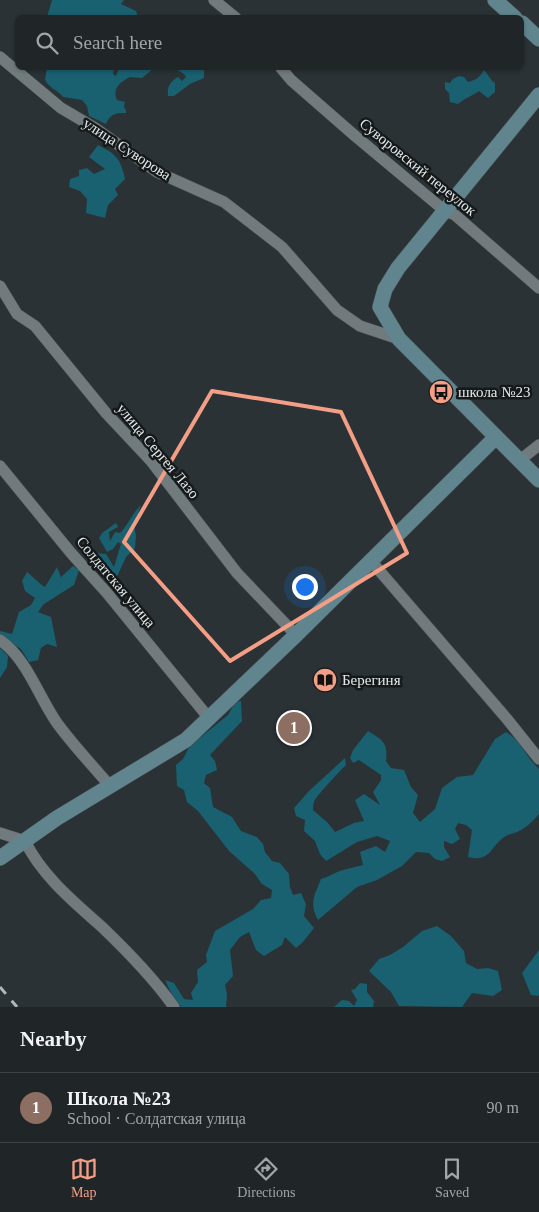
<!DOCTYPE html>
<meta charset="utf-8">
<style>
:root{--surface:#202628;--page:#282e30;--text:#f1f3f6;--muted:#a2a5a8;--line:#3d4345;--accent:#f49e86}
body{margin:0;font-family:"Times New Roman",serif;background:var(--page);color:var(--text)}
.you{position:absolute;left:304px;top:586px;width:18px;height:18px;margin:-12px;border:4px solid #fff;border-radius:50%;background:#1a73e8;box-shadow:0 0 0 8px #1a73e833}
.badge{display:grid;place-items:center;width:32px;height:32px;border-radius:50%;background:var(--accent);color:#fff;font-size:16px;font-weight:700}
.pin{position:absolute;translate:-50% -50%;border:2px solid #fff;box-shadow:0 1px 5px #0006}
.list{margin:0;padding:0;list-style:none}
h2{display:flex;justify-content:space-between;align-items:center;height:65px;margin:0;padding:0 20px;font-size:21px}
h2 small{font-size:16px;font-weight:400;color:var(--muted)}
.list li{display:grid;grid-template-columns:32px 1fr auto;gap:15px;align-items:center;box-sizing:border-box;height:70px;padding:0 20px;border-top:1px solid var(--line)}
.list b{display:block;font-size:19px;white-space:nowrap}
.list p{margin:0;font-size:16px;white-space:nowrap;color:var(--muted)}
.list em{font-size:16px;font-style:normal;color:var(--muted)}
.icon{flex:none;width:28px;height:28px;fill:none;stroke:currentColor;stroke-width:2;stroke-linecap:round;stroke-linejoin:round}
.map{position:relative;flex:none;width:539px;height:1007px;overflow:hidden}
.search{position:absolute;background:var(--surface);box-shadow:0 1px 4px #0004;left:15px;right:15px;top:15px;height:55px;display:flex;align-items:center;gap:12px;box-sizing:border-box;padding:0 18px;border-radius:8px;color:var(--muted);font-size:19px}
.sheet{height:135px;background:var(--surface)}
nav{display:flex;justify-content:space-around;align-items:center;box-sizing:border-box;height:70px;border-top:1px solid var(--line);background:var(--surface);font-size:14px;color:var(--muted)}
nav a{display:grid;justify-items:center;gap:2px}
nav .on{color:var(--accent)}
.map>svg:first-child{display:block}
.forest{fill:#196070}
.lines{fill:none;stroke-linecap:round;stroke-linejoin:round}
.street-casing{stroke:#495052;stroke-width:12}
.secondary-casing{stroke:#495052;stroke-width:16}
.street{stroke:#717b7d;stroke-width:11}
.secondary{stroke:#60858e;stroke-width:15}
.rail{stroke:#b1b7b9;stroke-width:3;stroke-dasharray:9 9;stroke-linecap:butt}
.marked{fill:none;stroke:#f49e86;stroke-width:4;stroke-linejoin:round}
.labels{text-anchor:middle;stroke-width:5;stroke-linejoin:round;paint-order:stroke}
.street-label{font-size:15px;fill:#e4e9eb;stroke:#15191a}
.poi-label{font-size:15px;fill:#e4e9eb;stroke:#15191a;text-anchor:start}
</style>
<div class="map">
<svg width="539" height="1007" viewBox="0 0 539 1007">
<rect width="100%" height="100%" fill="#2a3235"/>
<g class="forest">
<polygon points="52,0 124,0 121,4 136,11 138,17 47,17"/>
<path d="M47 68H114L113 74 116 76 119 68H154L142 78 130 77C120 82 112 89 117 100L125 102 124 107 126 110V113C115 113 110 114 106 124L89 116 87 106 82 100 63 97C57 89 50 89 45 80Z"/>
<path d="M174 68H201L204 70V78L190 84 174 96H168C167 86 170 82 178 77L182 81 186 77 184 74Z"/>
<path d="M484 70C488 74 490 80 495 83V92L488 98 479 91C472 96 465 98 458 104L450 102 449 93 445 89V82L450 83 453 79 459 76 464 77 468 82C476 80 480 77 484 70Z"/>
<path d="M98 145C116 154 121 159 125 179L115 189 118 195 108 205 105 218 86 213 87 199 80 191 69 187 70 179 79 176V170L87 168 94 174 105 169 89 157Z"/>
<path d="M141 505 134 525 136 536 135 548 126 557 115 581C100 576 94 564 85 552L106 554 114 567 121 544 118 542 113 549 107 552 99 538 102 533 116 523 118 527 109 532 110 541 115 532 120 533C129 524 132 513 141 505Z"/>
<path d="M73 566 79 570 74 585 44 604 38 612 51 617 57 647 47 644 41 648 38 660 29 662 21 649 0 636V631L12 634 19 612 31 605 35 598 25 591 22 581 27 572C34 577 38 583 45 587L57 567 61 577Z"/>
<polygon points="0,648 8,656 7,667 0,678"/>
<polygon points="241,701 242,721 210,755 215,761 217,770 206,775 204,783 210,788 213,807 232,817 241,831 257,837 263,844 265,852 272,861 280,863 289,874 290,887 293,895 301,893 306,904 304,916 314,928 303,942 296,948 285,937 282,945 264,956 256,950 249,932 240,937 230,950 233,976 225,985 227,994 226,1007 181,1007 170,991 165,980 174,983 184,999 193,1000 191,993 198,982 197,970 207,962 206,955 215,931 253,909 261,900 271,898 272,890 262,884 254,873 229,851 198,811 187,802 184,790 177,786 176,765 183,759 188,749 196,741 228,715 235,702"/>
<path d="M368 731C383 740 388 743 386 761L391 768 404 770 411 787 418 795 413 813 420 822 435 809 442 788 457 777 473 775 495 739 506 732C521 740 526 757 539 769V814C534 820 528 826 521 830 517 833 511 833 506 836 490 845 492 863 468 857L472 830 466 825 458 823 455 829 460 839 452 844 444 841V847L450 857 442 861 435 859 429 853 416 852 402 866 377 880 357 887 318 920C309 904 314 896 321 879 329 877 335 872 343 870 350 868 356 867 363 865L360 852 376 846 385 852 390 841 377 836 357 842 326 861 320 854 315 841 304 831 305 820 296 816 294 808 309 791 345 758 346 765C341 770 315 797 314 802 313 805 313 807 313 810L328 823 335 832 354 823 364 821 355 800 364 794 380 805 373 792 381 780V775L359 760 353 763 350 758 353 750Z"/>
<polygon points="437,926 451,936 464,951 466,963 477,969 488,968 498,971 502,990 493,996 472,993 462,1007 399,1006 391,992 369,971 379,959 390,955 403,947 422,931"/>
<polygon points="539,950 539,994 538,996 531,995 522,973"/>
<polygon points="360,983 367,984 367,992 374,1001 373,1007 334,1007 342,1000 349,1001 354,1006 357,1000 351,990 355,989"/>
</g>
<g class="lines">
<g class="street-casing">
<g id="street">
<polyline points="214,0 236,18"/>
<polyline points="0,57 61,108 95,128 157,172 224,202 282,247 337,310 360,326 399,339"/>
<polyline points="281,68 291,80 354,135 445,211 455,215 539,288"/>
<polyline points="0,286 17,314 35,326 106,413 151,461 237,573 296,635"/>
<polyline points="520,460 539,445"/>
<polyline points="0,466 71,553 107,593 208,717"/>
<polyline points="371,561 507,719 539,759"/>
<path d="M0 640C28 660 38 696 57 723 73 745 92 765 110 786"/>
<path d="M0 833 25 841C42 876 74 902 102 927 126 950 155 980 174 1007"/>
</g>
</g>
<g class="secondary-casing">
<g id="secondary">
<polyline points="495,0 515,18"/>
<polyline points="522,23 539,39"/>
<polyline points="539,95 398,268 385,289 380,307 399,339 539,480"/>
<polyline points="0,858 57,818 186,740 296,635 496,437"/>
</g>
</g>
<use href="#street" class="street"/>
<use href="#secondary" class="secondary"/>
<polyline class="rail" points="0,987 17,1007"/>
</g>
<path class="marked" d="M212 391 341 412 407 553 230 661 124 542Z"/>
<defs>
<g id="bus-disc" transform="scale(1.25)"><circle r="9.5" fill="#f49e86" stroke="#15191a"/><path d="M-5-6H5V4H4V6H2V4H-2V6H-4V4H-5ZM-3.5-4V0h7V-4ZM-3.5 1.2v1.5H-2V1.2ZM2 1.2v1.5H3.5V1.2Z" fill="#111"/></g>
<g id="library-disc" transform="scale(1.25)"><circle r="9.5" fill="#f49e86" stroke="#15191a"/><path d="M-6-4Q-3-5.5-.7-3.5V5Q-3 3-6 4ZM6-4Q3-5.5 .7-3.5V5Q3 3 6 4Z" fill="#111"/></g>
</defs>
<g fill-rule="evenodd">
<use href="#bus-disc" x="441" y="392"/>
<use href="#library-disc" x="325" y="680"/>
</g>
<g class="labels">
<g class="street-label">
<text transform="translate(127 149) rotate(33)" y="5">улица Суворова</text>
<text transform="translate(418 167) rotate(39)" y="5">Суворовский переулок</text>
<text transform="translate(158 451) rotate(50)" y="5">улица Сергея Лазо</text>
<text transform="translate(116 582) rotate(50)" y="5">Солдатская улица</text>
</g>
<g class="poi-label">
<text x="458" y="397">школа №23</text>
<text x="342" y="685">Берегиня</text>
</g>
</g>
</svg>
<div class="you"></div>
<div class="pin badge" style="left:294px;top:728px;background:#8d6e63">1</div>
<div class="search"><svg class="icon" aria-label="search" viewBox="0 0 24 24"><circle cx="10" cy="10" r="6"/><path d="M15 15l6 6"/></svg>Search here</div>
</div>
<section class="sheet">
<h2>Nearby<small></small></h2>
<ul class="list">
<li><span class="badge" style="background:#8d6e63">1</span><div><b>Школа №23</b><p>School · Солдатская улица</p></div><em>90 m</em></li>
</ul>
</section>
<nav>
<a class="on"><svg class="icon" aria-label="map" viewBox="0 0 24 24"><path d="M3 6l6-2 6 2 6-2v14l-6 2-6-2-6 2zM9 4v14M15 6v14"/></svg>Map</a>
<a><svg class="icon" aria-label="directions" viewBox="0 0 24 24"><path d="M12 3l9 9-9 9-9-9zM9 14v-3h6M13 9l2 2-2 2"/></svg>Directions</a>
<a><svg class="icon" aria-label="saved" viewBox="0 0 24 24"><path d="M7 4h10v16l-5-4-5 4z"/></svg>Saved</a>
</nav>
